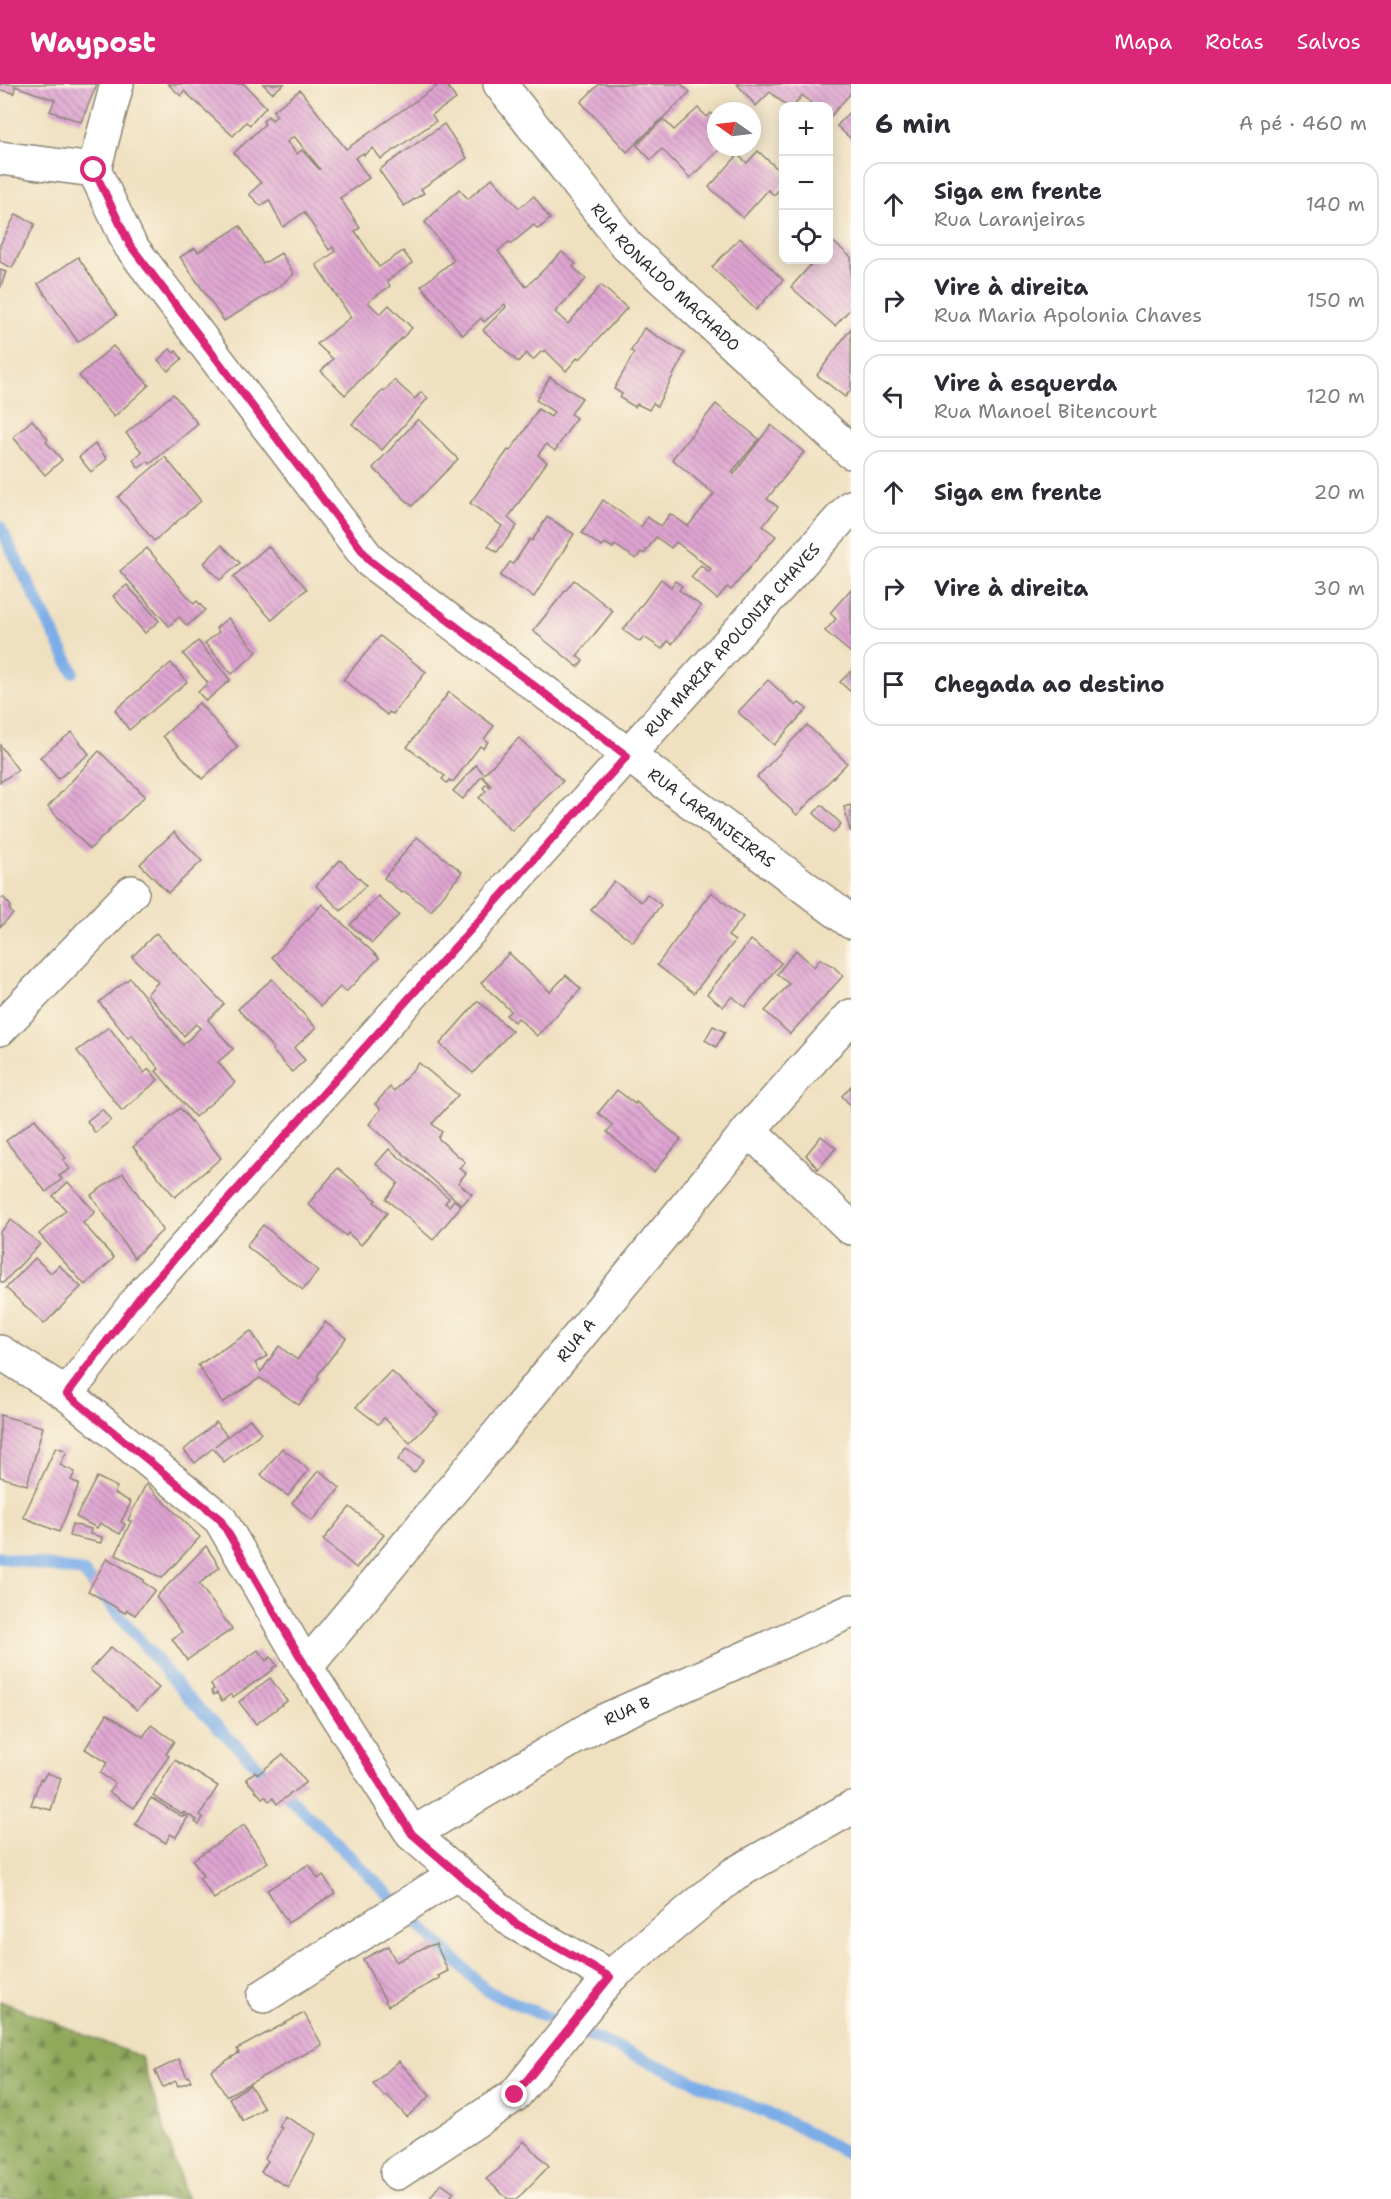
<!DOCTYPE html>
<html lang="pt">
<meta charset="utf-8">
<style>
:root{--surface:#fff;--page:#f2f2f3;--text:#2b2b33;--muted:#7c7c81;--line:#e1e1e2;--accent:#db2777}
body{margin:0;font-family:"Shantell Sans",sans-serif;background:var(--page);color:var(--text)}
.controls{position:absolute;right:18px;top:18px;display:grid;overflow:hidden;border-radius:12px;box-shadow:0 3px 15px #0003}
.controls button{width:54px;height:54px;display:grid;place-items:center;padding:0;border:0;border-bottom:2px solid var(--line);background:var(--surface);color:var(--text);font:30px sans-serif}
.compass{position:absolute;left:707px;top:18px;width:54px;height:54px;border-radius:50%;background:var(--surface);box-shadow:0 3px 15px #0003;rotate:284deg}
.stop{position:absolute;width:18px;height:18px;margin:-14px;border:4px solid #db2777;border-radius:50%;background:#fff}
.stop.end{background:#db2777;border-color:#fff;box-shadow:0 2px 6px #0008}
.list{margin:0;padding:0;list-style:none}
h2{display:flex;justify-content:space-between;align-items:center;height:78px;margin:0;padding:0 24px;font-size:26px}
h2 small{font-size:20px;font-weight:400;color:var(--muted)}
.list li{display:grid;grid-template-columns:39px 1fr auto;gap:18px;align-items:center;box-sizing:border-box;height:84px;margin:0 12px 12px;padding:0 12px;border:2px solid var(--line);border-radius:18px}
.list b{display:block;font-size:22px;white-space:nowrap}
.list p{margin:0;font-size:20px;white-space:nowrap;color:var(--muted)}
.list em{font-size:20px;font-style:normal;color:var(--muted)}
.icon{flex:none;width:33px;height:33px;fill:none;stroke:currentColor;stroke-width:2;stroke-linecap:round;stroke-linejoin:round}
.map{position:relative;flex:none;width:851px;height:2115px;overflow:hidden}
header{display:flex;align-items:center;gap:36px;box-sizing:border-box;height:84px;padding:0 30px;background:var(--accent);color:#fff}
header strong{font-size:28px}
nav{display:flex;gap:33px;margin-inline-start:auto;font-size:21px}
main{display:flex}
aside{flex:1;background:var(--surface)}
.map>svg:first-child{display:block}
.forest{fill:url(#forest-firs);stroke:#5d6a42;stroke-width:1.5}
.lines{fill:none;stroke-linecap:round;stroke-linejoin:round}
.stream{stroke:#7cade8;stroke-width:12}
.building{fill:url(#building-back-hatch);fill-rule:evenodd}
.minor-casing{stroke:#8d8676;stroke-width:36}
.minor{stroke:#fff;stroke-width:33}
.route{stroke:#db2777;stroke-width:8}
.labels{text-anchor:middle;stroke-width:6;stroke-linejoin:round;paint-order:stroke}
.street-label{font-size:16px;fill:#2b2b2b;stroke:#fcf5e5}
</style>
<header>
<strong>Waypost</strong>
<nav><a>Mapa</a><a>Rotas</a><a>Salvos</a></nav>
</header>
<main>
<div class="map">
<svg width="851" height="2115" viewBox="0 0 851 2115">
<defs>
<pattern id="forest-firs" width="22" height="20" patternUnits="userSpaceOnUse" patternTransform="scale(1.5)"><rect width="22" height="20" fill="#8fa85a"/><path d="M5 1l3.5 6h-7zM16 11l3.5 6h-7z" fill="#75894b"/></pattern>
<pattern id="building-back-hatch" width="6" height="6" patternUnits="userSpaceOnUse" patternTransform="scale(1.5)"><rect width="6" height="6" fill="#dfa4d2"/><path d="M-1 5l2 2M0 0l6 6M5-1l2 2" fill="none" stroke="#b586ab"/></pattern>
</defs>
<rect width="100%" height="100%" fill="#fcf5e5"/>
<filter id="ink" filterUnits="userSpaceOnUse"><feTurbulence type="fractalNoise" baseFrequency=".0167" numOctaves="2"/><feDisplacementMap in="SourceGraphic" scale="12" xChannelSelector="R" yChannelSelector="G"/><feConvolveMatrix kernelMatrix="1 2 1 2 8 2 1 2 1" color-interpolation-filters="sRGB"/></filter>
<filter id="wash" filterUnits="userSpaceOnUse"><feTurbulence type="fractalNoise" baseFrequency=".008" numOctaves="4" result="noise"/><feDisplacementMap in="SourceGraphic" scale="24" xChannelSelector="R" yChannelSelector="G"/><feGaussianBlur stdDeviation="1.35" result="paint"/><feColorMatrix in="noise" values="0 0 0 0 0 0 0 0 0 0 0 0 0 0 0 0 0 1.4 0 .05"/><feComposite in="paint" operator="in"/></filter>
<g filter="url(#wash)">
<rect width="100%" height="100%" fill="#efe0c0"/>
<polygon class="forest" points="0,1917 141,1973 187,2115 0,2115"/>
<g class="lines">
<g class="stream">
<polyline points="0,443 73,588"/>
<polyline points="0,1473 83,1488 188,1614 487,1907 790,2039 851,2071"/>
</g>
</g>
<g id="blocks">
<g class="building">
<polygon points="0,0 97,0 81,38 50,27 55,16 15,2 14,9 0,6"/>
<polygon points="168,0 244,0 266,23 250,41 246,38 233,52 184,7 181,12"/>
<polygon points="263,0 284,0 272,9"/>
<path d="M440 0H446L456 15 432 31 436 37 381 75 373 64 364 71 363 69 355 74 369 94 340 114 360 144 355 147 379 183 403 167 412 179 387 197 390 202 368 218 380 230 389 221 412 244 345 311 321 287 333 275 317 260 351 233 316 181 335 168 333 163 329 166 304 128 283 143 269 116 261 122 249 110 261 99 234 69 265 40 263 37 268 32 272 36 277 32 273 27 300 6 346 65ZM294 52 320 85H319L302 66 297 70 287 58Z"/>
<polygon points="599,0 681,0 690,8 627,68 581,18"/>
<polygon points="737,0 851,0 851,9 828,35 828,22 815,22 802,11 794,22 787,22 770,8 756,22"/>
<polygon points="698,24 707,33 711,29 716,34 712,38 716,42 716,63 722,63 690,94 662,65 651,76 637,61 663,35 674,46"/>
<polygon points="851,26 851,55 837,42"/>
<polygon points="444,40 467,74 421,105 424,109 404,122 379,86"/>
<polygon points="758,67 784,91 784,100 774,111 768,106 743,134 709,103 738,71 747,79"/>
<polygon points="492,94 519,124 534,112 550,135 538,145 534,141 511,160 509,158 498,167 526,203 562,168 576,180 573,183 586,195 555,228 568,240 601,201 627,224 580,275 578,273 566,287 545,266 543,268 542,267 533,276 526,269 518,278 483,246 506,223 505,220 484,238 481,234 463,251 421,202 454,176 425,138 459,105 468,115"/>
<polygon points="16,130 35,140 12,184 0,178 0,161"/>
<polygon points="240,142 263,180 281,169 294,190 275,206 224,237 180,173 195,164 198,168"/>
<polygon points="740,154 783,196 756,226 712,183"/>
<polygon points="832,157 851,173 851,224 835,242 791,203 815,176 828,176 828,161"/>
<polygon points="78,173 117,231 78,258 38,200"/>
<polygon points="0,186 6,188 0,205"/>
<polygon points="644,244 685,269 657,322 653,319 649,326 637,320 635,323 620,314 622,310 614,305 634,269 631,267"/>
<polygon points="851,244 851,306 845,313 817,291"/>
<polygon points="113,262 149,301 114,333 79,292"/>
<polygon points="170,265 174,269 176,267 182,275 168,287 158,276"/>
<polygon points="550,293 582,314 571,330 576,334 555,367 546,360 538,371 547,378 508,434 517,442 497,468 488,462 502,442 470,419 508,366 510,367 525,346 538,325 551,333 554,328 536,316"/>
<polygon points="394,296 415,315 421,308 428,314 382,366 352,340 383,306 385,307"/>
<polygon points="173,310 198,340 150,380 148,377 139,384 133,376 142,368 126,349"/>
<polygon points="716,320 759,355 732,388 734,390 771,341 804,368 767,415 778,423 763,442 776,452 731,506 727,503 717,515 691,493 701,481 709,488 711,485 676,458 671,464 656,453 644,470 641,468 636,475 615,461 613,464 605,459 602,463 582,449 603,416 641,443 647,433 661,442 670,430 688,442 714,410 672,375"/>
<polygon points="418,335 458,375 412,422 373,384"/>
<polygon points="32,336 48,355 46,358 62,376 45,391 13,353"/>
<polygon points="95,360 107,375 91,388 79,373"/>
<polygon points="165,373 201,417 154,457 118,413"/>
<polygon points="547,433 574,450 534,513 500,492 510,478 513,480 530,455 532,457"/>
<polygon points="222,461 240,479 220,496 204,479"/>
<polygon points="268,462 307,505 272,536 233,493"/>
<polygon points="147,464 194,520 197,517 205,526 187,542 179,533 169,542 120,487"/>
<polygon points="661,495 671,503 675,497 682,502 679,506 701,522 672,560 668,557 662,565 644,553 640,558 623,546"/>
<polygon points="574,496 613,527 577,572 583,577 578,583 533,547"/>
<polygon points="127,501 159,537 145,549 113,512"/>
<polygon points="851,505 851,569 825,547 836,535 830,529"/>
<polygon points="228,534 257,568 232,590 205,559 219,548 216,544"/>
<polygon points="380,552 426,588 393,630 389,628 387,631 343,596"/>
<polygon points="198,557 230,596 206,617 198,608 208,599 183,570"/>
<polygon points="171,579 187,598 129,646 115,626"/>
<polygon points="851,587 851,608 840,598"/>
<polygon points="768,596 796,622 799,619 807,625 774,661 738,628"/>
<polygon points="449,608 494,642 484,655 488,658 483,664 480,662 453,698 449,696 447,699 442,695 445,692 407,663"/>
<polygon points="199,619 238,663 202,695 163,652"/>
<polygon points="807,641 847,679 797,731 757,693"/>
<polygon points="72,648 89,670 58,695 40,673"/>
<polygon points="519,654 563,697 512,747 479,714 486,707 483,704 486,700 490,703 491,702 482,692 463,715 453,707 476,681 484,690"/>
<polygon points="0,661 18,686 0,698"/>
<polygon points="99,667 145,712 90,765 48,723"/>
<polygon points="822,721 841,740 833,749 814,729"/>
<polygon points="851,721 851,747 850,747 844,723"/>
<polygon points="174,748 202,777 168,809 140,780"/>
<polygon points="417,753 462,788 431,827 404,807 402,809 384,794"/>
<polygon points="340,776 366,801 341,827 316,802"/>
<polygon points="614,797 641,818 647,810 661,821 633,858 591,826"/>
<polygon points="711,808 743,833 728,852 735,857 694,909 657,881"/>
<polygon points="378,812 399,831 372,859 350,841"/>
<polygon points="3,813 11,822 9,825 13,830 0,843 0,816"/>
<polygon points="322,820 379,874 346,908 340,903 321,922 272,873"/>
<polygon points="156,849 224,920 208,936 233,965 218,978 235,999 195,1033 156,987 159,985 132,951 128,954 99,918 130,894 183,961 200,944 196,940 184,952 147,910 158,898 132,873"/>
<polygon points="751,856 781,879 745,923 732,912 723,923 707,910"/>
<polygon points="796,866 814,883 820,875 833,882 843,892 790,950 765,927 789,900 777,890"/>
<polygon points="509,869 550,908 566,891 581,905 537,952 518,934 514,938 506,931 511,927 481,899"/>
<polygon points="272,895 316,944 294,964 305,976 292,988 272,966 273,964 238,925"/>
<polygon points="478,917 512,947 473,989 440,960"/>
<polygon points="713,942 725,948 716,963 705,956"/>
<polygon points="109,943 144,989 149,985 158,996 122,1027 77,967"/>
<polygon points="419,979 458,1011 432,1040 442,1048 438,1054 465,1078 459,1084 466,1089 458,1099 472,1110 462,1121 369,1040 381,1025 375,1020 390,1003 394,1007"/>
<polygon points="851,1002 851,1022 842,1012"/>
<polygon points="617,1006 635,1020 636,1018 681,1055 654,1088 607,1048 613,1041 598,1029"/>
<polygon points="180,1024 221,1074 175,1113 133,1063"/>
<polygon points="102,1025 111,1036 95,1049 87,1037"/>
<polygon points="35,1035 66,1074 63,1076 70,1085 59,1092 62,1095 46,1108 6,1057"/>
<polygon points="821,1052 836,1064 818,1085 806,1071"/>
<polygon points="389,1065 449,1114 445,1119 449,1122 454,1116 461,1122 433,1156 386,1115 398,1099 376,1080"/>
<polygon points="338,1084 376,1116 374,1118 387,1129 361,1161 348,1149 346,1152 308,1120"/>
<polygon points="123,1089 163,1146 134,1174 91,1111"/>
<polygon points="68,1098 95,1128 83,1139 114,1174 85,1201 39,1150 66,1126 53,1112"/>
<polygon points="11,1136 40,1160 3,1199 0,1197 0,1171 2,1168 0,1167 0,1148"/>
<polygon points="263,1141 318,1187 303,1206 246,1162"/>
<polygon points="35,1174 51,1189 59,1181 81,1203 44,1240 6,1204"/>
<polygon points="325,1238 346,1254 317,1292 319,1294 299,1321 260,1294 222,1319 198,1281 251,1247 267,1272 255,1279 261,1288 279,1262 297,1276"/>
<polygon points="391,1287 438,1330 410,1359 384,1334 378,1340 356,1323"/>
<polygon points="0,1331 43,1343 27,1401 0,1393"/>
<polygon points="250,1335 261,1349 224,1378 213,1364 195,1379 184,1366 216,1338 227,1352 215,1362"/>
<polygon points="56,1363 67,1367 60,1381 75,1388 71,1396 79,1400 59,1448 23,1433"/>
<polygon points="282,1364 309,1386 288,1412 261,1391"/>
<polygon points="407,1364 424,1376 414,1389 398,1376"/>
<polygon points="319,1386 340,1404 312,1437 292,1419"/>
<polygon points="97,1393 117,1403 114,1409 131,1418 121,1438 125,1440 120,1450 100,1439 97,1444 76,1433"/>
<polygon points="146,1400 200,1453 162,1494 116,1471 131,1437 128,1436"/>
<polygon points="350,1423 384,1451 356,1484 323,1456"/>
<polygon points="72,1440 91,1445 90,1450 102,1453 101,1459 69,1452"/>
<polygon points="206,1462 220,1483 199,1500 232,1545 187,1576 172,1555 182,1548 156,1513"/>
<polygon points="107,1474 144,1496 143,1498 155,1506 135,1531 127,1526 125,1529 88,1507"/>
<polygon points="111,1563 159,1604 137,1626 90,1586"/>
<polygon points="258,1566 266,1577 271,1573 277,1582 272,1584 273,1586 233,1613 231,1610 222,1617 217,1609 214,1611 211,1607 214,1605 211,1600"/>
<polygon points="270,1594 287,1617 256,1640 239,1618"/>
<polygon points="107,1630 143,1653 151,1641 174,1657 166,1670 169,1672 134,1724 109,1708 115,1699 100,1689 107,1679 85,1665"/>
<polygon points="283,1670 306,1698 277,1720 273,1714 269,1717 265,1712 262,1714 246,1695 255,1688 258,1690"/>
<polygon points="175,1676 218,1702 200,1731 203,1733 199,1741 195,1738 197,1736 184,1728 183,1730 153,1712"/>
<polygon points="47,1689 61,1694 51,1726 31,1721 40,1695 42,1696"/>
<polygon points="151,1714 183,1733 184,1731 188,1733 176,1753 170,1750 166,1759 135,1740"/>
<polygon points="244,1741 268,1778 214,1815 199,1794 203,1792 193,1776"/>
<polygon points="309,1780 318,1795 323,1791 335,1809 288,1839 267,1806"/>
<polygon points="436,1860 448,1887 438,1892 440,1894 388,1922 363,1875 388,1862 396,1878 425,1863"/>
<polygon points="304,1929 322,1961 226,2012 211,1986 239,1969 237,1965"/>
<polygon points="179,1975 187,1993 189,1992 191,1997 178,2002 176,1997 163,2003 155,1987"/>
<polygon points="399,1977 430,2012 407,2033 387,2011 385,2013 373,2000"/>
<polygon points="250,2001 264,2024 243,2037 229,2014"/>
<polygon points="284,2032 316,2050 288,2103 261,2088 268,2077 265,2075 282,2044 279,2043"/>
<polygon points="524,2057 549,2082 517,2115 508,2115 486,2095 499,2085"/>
<polygon points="441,2099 454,2108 449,2115 429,2115"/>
</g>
</g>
</g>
<g filter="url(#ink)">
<use href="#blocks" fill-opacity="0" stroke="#8d8676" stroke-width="1.5"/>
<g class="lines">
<g class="minor-casing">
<g id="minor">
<path id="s1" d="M500 0 627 162 851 368"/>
<path id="s2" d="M0 74 94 86 130 161 370 477 851 838"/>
<polyline points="94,86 117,0"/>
<polyline points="0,945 132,808"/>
<polyline points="749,1046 851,1144"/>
<polyline points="0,1268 67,1310 220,1435 306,1583 412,1750 515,1839 610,1893 734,1790 851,1724"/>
<path id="s3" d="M67 1310 140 1213 851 423"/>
<path id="s4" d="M306 1583 749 1046 851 932"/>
<path id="s5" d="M412 1750 601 1638 851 1527"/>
<polyline points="264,1912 457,1789"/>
<polyline points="397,2089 515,2011 610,1893"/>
</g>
</g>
<use href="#minor" class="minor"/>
</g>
</g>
<g class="lines" filter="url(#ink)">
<polyline class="route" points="94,86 130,161 370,477 627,672 140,1213 67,1310 220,1435 306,1583 412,1750 515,1839 610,1893 515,2011"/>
</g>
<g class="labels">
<g class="street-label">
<text dy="6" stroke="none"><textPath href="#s1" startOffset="255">RUA RONALDO MACHADO</textPath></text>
<text dy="6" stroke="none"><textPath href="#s3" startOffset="1006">RUA MARIA APOLONIA CHAVES</textPath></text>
<text dy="6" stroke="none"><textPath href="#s2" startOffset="1002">RUA LARANJEIRAS</textPath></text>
<text dy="6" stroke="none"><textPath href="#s4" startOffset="424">RUA A</textPath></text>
<text dy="6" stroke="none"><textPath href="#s5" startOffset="248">RUA B</textPath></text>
</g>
</g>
</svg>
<div class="controls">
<button>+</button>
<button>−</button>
<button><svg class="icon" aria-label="locate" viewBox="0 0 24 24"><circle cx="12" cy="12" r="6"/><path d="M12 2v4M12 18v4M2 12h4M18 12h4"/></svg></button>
</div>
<svg class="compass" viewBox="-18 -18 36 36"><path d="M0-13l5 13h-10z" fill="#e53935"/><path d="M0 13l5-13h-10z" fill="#7c7c81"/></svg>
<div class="stop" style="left:94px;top:86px"></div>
<div class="stop end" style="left:515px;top:2011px"></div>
</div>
<aside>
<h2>6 min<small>A pé · 460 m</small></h2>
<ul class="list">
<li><svg class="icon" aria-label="ahead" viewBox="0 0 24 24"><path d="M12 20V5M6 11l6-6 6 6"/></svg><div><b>Siga em frente</b><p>Rua Laranjeiras</p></div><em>140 m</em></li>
<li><svg class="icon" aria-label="right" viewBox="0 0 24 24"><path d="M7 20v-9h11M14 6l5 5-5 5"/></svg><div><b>Vire à direita</b><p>Rua Maria Apolonia Chaves</p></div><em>150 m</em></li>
<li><svg class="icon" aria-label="left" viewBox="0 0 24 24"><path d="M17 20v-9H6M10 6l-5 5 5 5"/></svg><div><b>Vire à esquerda</b><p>Rua Manoel Bitencourt</p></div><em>120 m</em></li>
<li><svg class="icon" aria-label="ahead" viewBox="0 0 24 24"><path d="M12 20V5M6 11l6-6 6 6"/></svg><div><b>Siga em frente</b></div><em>20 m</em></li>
<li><svg class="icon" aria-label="right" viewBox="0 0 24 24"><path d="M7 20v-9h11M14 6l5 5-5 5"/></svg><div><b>Vire à direita</b></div><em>30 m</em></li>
<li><svg class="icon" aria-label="arrive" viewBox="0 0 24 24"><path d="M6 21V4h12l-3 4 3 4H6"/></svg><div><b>Chegada ao destino</b></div></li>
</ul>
</aside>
</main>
